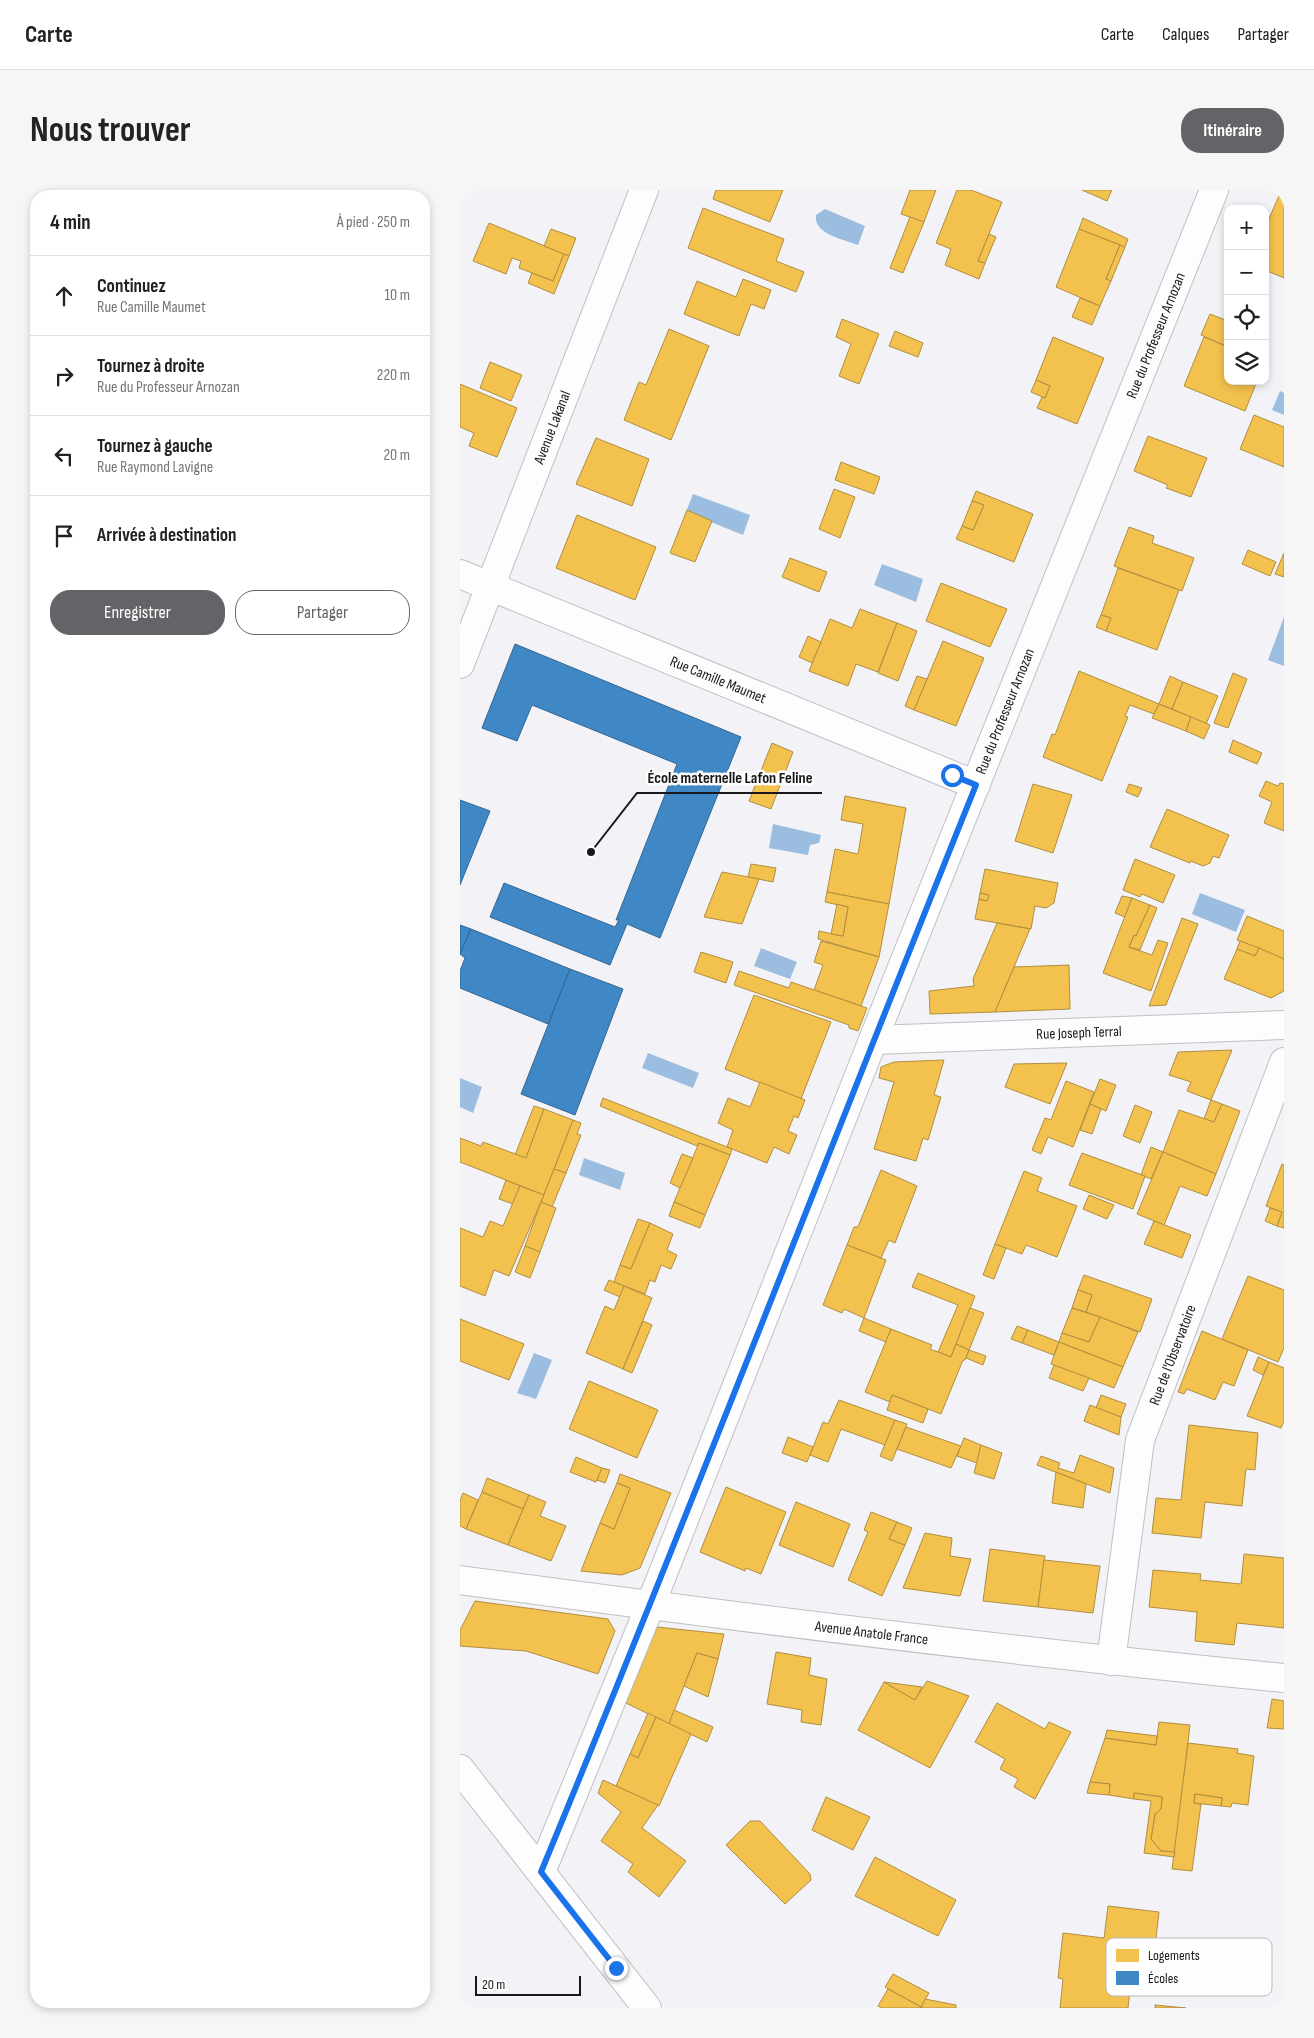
<!DOCTYPE html>
<html lang="fr">
<meta charset="utf-8">
<style>
:root{--surface:#fff;--page:#f6f6f6;--text:#222;--muted:#767676;--line:#e0e0e0;--accent:#646468}
body{margin:0;font-family:"Sofia Sans Condensed",sans-serif;background:var(--page);color:var(--text)}
.controls{position:absolute;right:15px;top:15px;display:grid;overflow:hidden;border-radius:10px;box-shadow:0 2px 8px #0003}
.controls button{width:45px;height:45px;display:grid;place-items:center;padding:0;border:0;border-bottom:1px solid var(--line);background:var(--surface);color:var(--text);font:25px sans-serif}
.scale{position:absolute;left:15px;bottom:12px;width:106px;box-sizing:border-box;padding-left:5px;border:2px solid #18181b;border-top:0;font-size:14px;line-height:18px;white-space:nowrap;color:#18181b;-webkit-text-stroke:4px #fefefe;paint-order:stroke}
.stop{position:absolute;width:15px;height:15px;margin:-11px;border:4px solid #1a73e8;border-radius:50%;background:#fff}
.stop.end{background:#1a73e8;border-color:#fff;box-shadow:0 1px 5px #0008}
.list{margin:0;padding:0;list-style:none}
h2{display:flex;justify-content:space-between;align-items:center;height:65px;margin:0;padding:0 20px;font-size:21px}
h2 small{font-size:16px;font-weight:400;color:var(--muted)}
.list li{display:grid;grid-template-columns:32px 1fr auto;gap:15px;align-items:center;box-sizing:border-box;height:80px;padding:0 20px;border-top:1px solid var(--line)}
.list b{display:block;font-size:19px;white-space:nowrap}
.list p{margin:0;font-size:16px;white-space:nowrap;color:var(--muted)}
.list em{font-size:16px;font-style:normal;color:var(--muted)}
.actions{display:flex;gap:10px;padding:15px 20px}
.actions a{flex:1;padding:11px 0;border:1px solid var(--accent);border-radius:20px;text-align:center;font-size:18px;color:var(--accent)}
.actions .main{background:var(--accent);color:#fff}
.icon{flex:none;width:28px;height:28px;fill:none;stroke:currentColor;stroke-width:2;stroke-linecap:round;stroke-linejoin:round}
.map{position:relative;flex:none;width:824px;height:1818px;overflow:hidden;border-radius:20px}
header{display:flex;align-items:center;gap:30px;box-sizing:border-box;height:70px;padding:0 25px;background:var(--surface);border-bottom:1px solid var(--line)}
header strong{font-size:24px}
nav{display:flex;gap:28px;margin-inline-start:auto;font-size:18px}
.intro{display:flex;align-items:center;justify-content:space-between;box-sizing:border-box;height:120px;padding:0 30px}
h1{margin:0;font-size:35px}
.button{padding:12px 22px;border-radius:20px;background:var(--accent);color:#fff;font-size:18px;font-weight:700}
main{display:flex;gap:30px;padding:0 30px}
aside{flex:1;background:var(--surface);border-radius:20px;box-shadow:0 2px 8px #0003}
.map>svg:first-child{display:block}
.water{fill:#9bbee0}
.homes{fill:#f2c14e;stroke:#b18e3f}
.schools{fill:#3f88c5;stroke:#336692}
.lines{fill:none;stroke-linecap:round;stroke-linejoin:round}
.street-casing{stroke:#c0c0c4;stroke-width:30}
.street{stroke:#fdfdfe;stroke-width:28}
.route{stroke:#1a73e8;stroke-width:6}
.labels{text-anchor:middle;stroke-width:5;stroke-linejoin:round;paint-order:stroke}
.street-label{font-size:15px;fill:#18181b;stroke:#fefefe}
.key{fill:#fefefe;stroke:#b9b9ba;stroke-width:1}
.key-label{font-size:14px;fill:#18181b}
.leader{fill:none;stroke:#18181b;stroke-width:2}
.callout-dot{fill:#18181b;stroke:#fefefe;stroke-width:2}
.callout-label{font-size:16px;text-anchor:middle;font-weight:bold;fill:#18181b;stroke:#fefefe;stroke-width:5;stroke-linejoin:round;paint-order:stroke}
</style>
<header>
<strong>Carte</strong>
<nav><a>Carte</a><a>Calques</a><a>Partager</a></nav>
</header>
<div class="intro"><h1>Nous trouver</h1><a class="button">Itinéraire</a></div>
<main>
<aside>
<h2>4 min<small>À pied · 250 m</small></h2>
<ul class="list">
<li><svg class="icon" aria-label="ahead" viewBox="0 0 24 24"><path d="M12 20V5M6 11l6-6 6 6"/></svg><div><b>Continuez</b><p>Rue Camille Maumet</p></div><em>10 m</em></li>
<li><svg class="icon" aria-label="right" viewBox="0 0 24 24"><path d="M7 20v-9h11M14 6l5 5-5 5"/></svg><div><b>Tournez à droite</b><p>Rue du Professeur Arnozan</p></div><em>220 m</em></li>
<li><svg class="icon" aria-label="left" viewBox="0 0 24 24"><path d="M17 20v-9H6M10 6l-5 5 5 5"/></svg><div><b>Tournez à gauche</b><p>Rue Raymond Lavigne</p></div><em>20 m</em></li>
<li><svg class="icon" aria-label="arrive" viewBox="0 0 24 24"><path d="M6 21V4h12l-3 4 3 4H6"/></svg><div><b>Arrivée à destination</b></div></li>
</ul>
<div class="actions"><a class="main">Enregistrer</a><a>Partager</a></div>
</aside>
<div class="map">
<svg width="824" height="1818" viewBox="0 0 824 1818">
<rect width="100%" height="100%" fill="#f2f2f7"/>
<g class="water">
<path d="M365 19 405 36 398 55C383 49 353 44 356 25Z"/>
<polygon points="820,201 824,203 824,225 812,220"/>
<polygon points="233,304 290,325 283,345 226,322"/>
<polygon points="422,374 463,389 456,412 414,395"/>
<polygon points="824,427 824,476 808,470"/>
<polygon points="313,634 361,645 359,653 350,655 348,665 309,658"/>
<polygon points="740,703 785,720 776,742 732,724"/>
<polygon points="301,758 337,772 330,789 294,776"/>
<polygon points="188,863 239,883 233,898 182,878"/>
<polygon points="0,888 22,897 13,923 0,917"/>
<polygon points="124,968 165,983 160,1000 119,985"/>
<polygon points="74,1163 92,1170 76,1209 57,1203"/>
</g>
<g class="homes">
<polygon points="256,0 323,0 310,32 253,9"/>
<polygon points="450,0 476,0 464,32 441,24"/>
<polygon points="497,0 511,0 542,12 518,71 525,73 519,89 485,75 491,59 476,53"/>
<polygon points="622,0 652,0 647,11"/>
<polygon points="819,0 824,0 824,88 805,80 805,38 821,1"/>
<polygon points="243,18 324,49 316,71 344,82 336,102 228,58"/>
<polygon points="450,27 464,32 443,83 430,78"/>
<polygon points="623,28 668,49 665,57 619,39"/>
<polygon points="29,33 104,64 93,91 59,78 61,71 52,68 46,84 13,71"/>
<polygon points="91,39 116,48 109,66 84,56"/>
<polygon points="619,39 660,55 646,89 651,91 640,116 596,97"/>
<polygon points="529,44 536,47 525,73 518,71"/>
<polygon points="660,55 665,57 651,91 646,89"/>
<polygon points="104,64 109,66 94,104 68,93 72,83 93,91"/>
<polygon points="283,89 311,100 304,119 291,114 279,146 224,124 237,91 276,107"/>
<polygon points="620,108 640,116 632,135 612,127"/>
<polygon points="750,124 768,131 768,157 741,145"/>
<polygon points="382,129 419,144 399,194 379,186 391,154 376,147"/>
<polygon points="209,139 249,156 211,250 164,230 179,192 186,195"/>
<polygon points="435,141 463,153 458,167 429,156"/>
<polygon points="593,147 644,168 617,234 577,218 582,207 585,208 590,196 576,190"/>
<polygon points="744,147 768,157 768,191 797,191 785,221 724,196"/>
<polygon points="30,172 62,185 51,211 20,198"/>
<polygon points="576,190 590,196 585,208 571,202"/>
<polygon points="0,194 57,218 37,267 9,256 14,243 0,237"/>
<polygon points="794,225 824,237 824,277 780,259"/>
<polygon points="688,246 747,268 731,307 706,298 708,295 674,281"/>
<polygon points="136,248 189,269 172,316 116,294"/>
<polygon points="381,272 420,287 414,304 375,290"/>
<polygon points="374,299 395,307 380,348 359,339"/>
<polygon points="516,301 573,324 554,372 496,349 502,336 513,340 524,315 512,311"/>
<polygon points="512,311 524,315 513,340 502,336"/>
<polygon points="227,320 252,331 235,372 210,363"/>
<polygon points="117,325 196,357 175,410 96,378"/>
<polygon points="669,337 694,346 692,353 734,368 722,401 654,376"/>
<polygon points="788,360 816,372 810,386 782,374"/>
<polygon points="824,363 824,387 815,384"/>
<polygon points="330,368 367,382 359,402 322,387"/>
<polygon points="658,378 719,400 697,460 646,441 651,428 641,425"/>
<polygon points="481,393 547,419 530,457 466,431"/>
<polygon points="400,419 437,433 418,482 396,474 388,496 349,481 370,429 392,438"/>
<polygon points="641,425 651,428 646,441 636,437"/>
<polygon points="437,433 457,441 438,491 418,483"/>
<polygon points="348,446 361,452 352,473 339,467"/>
<polygon points="483,451 524,468 496,536 454,520"/>
<polygon points="619,481 699,514 694,524 670,515 665,526 668,527 642,591 583,567 592,544 595,545"/>
<polygon points="773,483 787,489 768,538 754,533"/>
<polygon points="457,486 467,489 454,520 445,516"/>
<polygon points="710,486 723,492 712,519 699,514"/>
<polygon points="723,492 758,506 746,534 712,519"/>
<polygon points="699,514 731,527 726,541 692,528"/>
<polygon points="731,527 750,535 744,549 726,541"/>
<polygon points="773,550 802,563 797,574 769,562"/>
<polygon points="312,553 333,562 311,619 289,611"/>
<polygon points="806,591 818,596 820,593 824,594 824,641 804,633 812,612 799,606"/>
<polygon points="573,594 612,605 593,663 555,651"/>
<polygon points="669,594 682,598 678,607 666,602"/>
<polygon points="385,606 446,618 429,714 367,702 375,659 398,664 403,634 381,630"/>
<polygon points="707,619 769,645 759,668 753,666 750,673 743,676 731,671 730,673 690,657"/>
<polygon points="675,669 715,685 703,713 682,704 680,707 663,700"/>
<polygon points="291,674 316,678 313,692 288,687"/>
<polygon points="525,679 598,693 594,713 586,718 575,716 571,739 515,729 519,709 527,711 529,705 520,703"/>
<polygon points="262,682 299,689 282,734 244,727"/>
<polygon points="367,702 429,714 419,767 358,749 359,741 383,746 388,717 365,712"/>
<polygon points="520,703 529,705 527,711 519,709"/>
<polygon points="662,706 672,708 665,727 655,723"/>
<polygon points="672,708 690,715 676,746 674,745 669,757 692,765 698,750 708,753 691,801 643,783"/>
<polygon points="377,714 388,717 383,746 371,744"/>
<polygon points="690,715 697,718 680,760 669,757 674,745 676,746"/>
<polygon points="787,726 824,741 824,769 777,750"/>
<polygon points="722,728 738,734 706,815 689,816"/>
<polygon points="537,733 570,739 535,822 470,824 469,801 514,796 513,789"/>
<polygon points="361,751 419,767 401,816 354,800 363,775 354,772"/>
<polygon points="780,751 799,758 795,766 777,759"/>
<polygon points="799,758 824,769 824,801 811,808 764,789 777,759 795,766"/>
<polygon points="241,762 273,772 266,793 234,782"/>
<polygon points="609,775 610,819 535,822 554,777"/>
<polygon points="279,781 329,798 331,792 407,818 398,841 389,838 389,835 274,795"/>
<polygon points="294,805 371,832 341,909 265,879"/>
<polygon points="772,860 751,910 727,901 731,892 709,885 718,862"/>
<polygon points="484,870 474,905 481,907 468,950 463,948 456,971 414,959 434,892 419,888 421,877 434,872"/>
<polygon points="607,873 590,914 545,897 554,874"/>
<polygon points="640,889 656,895 646,921 630,914"/>
<polygon points="606,891 634,902 613,957 588,947 581,964 572,960 585,928 591,930"/>
<polygon points="300,892 345,910 338,928 334,926 328,941 337,945 329,964 314,957 307,973 267,957 273,940 258,933 268,908 290,917"/>
<polygon points="143,908 267,957 272,959 270,965 239,953 237,956 140,916"/>
<polygon points="751,910 762,914 754,932 744,929"/>
<polygon points="630,914 641,919 632,944 620,940"/>
<polygon points="762,914 780,921 756,984 703,962 719,920 754,932"/>
<polygon points="675,915 692,922 680,953 663,946"/>
<polygon points="74,916 84,919 66,968 55,965"/>
<polygon points="84,919 113,930 84,1005 0,972 0,948 21,956 23,952 66,968"/>
<polygon points="113,930 121,933 117,944 121,945 106,983 94,979"/>
<polygon points="239,953 270,965 245,1025 214,1012"/>
<polygon points="691,957 703,962 691,989 681,985"/>
<polygon points="703,962 756,984 747,1006 720,996 704,1035 677,1024"/>
<polygon points="622,963 685,986 673,1019 609,995"/>
<polygon points="222,964 233,968 220,998 210,993"/>
<polygon points="822,974 824,975 824,1038 817,1036 822,1022 806,1016"/>
<polygon points="94,979 106,983 92,1017 81,1012"/>
<polygon points="421,980 457,996 435,1053 429,1050 421,1068 387,1055 394,1037 398,1037"/>
<polygon points="564,981 582,988 577,1001 617,1016 597,1067 566,1055 562,1064 535,1054"/>
<polygon points="46,990 60,996 53,1014 39,1009"/>
<polygon points="60,996 84,1005 49,1086 34,1080 25,1106 0,1096 0,1038 23,1047 30,1031 43,1036"/>
<polygon points="629,1005 654,1015 647,1029 623,1019"/>
<polygon points="81,1012 96,1018 80,1062 65,1056"/>
<polygon points="214,1012 245,1025 240,1038 209,1026"/>
<polygon points="810,1018 822,1022 817,1036 805,1031"/>
<polygon points="178,1029 190,1033 171,1079 160,1075"/>
<polygon points="694,1031 731,1045 722,1068 684,1054"/>
<polygon points="190,1033 213,1044 207,1060 217,1065 211,1079 201,1075 195,1092 190,1090 185,1104 154,1092 160,1075 171,1079"/>
<polygon points="535,1054 546,1058 534,1089 523,1085"/>
<polygon points="387,1055 426,1070 404,1128 384,1119 382,1123 363,1115"/>
<polygon points="65,1056 80,1062 70,1088 55,1082"/>
<polygon points="458,1083 515,1106 491,1167 478,1162 498,1115 452,1097"/>
<polygon points="624,1085 692,1109 680,1142 626,1122 632,1105 618,1100"/>
<polygon points="788,1086 824,1100 824,1158 818,1172 762,1149"/>
<polygon points="149,1090 164,1096 160,1107 144,1100"/>
<polygon points="164,1096 192,1108 163,1179 126,1163 145,1116 154,1120"/>
<polygon points="618,1100 632,1105 626,1122 612,1118"/>
<polygon points="510,1118 524,1123 509,1160 496,1154"/>
<polygon points="612,1118 640,1127 629,1152 602,1143"/>
<polygon points="640,1127 678,1142 663,1177 599,1152 602,1143 629,1152"/>
<polygon points="404,1128 431,1139 426,1152 399,1141"/>
<polygon points="0,1129 64,1154 49,1190 0,1171"/>
<polygon points="183,1131 192,1135 172,1183 163,1179"/>
<polygon points="557,1136 568,1140 562,1153 551,1149"/>
<polygon points="431,1139 472,1155 470,1159 491,1167 496,1154 509,1160 505,1170 503,1170 481,1224 432,1205 430,1212 405,1202"/>
<polygon points="568,1140 599,1152 594,1165 562,1153"/>
<polygon points="742,1141 788,1160 774,1196 763,1192 755,1210 727,1199 724,1204 718,1202"/>
<polygon points="599,1152 663,1177 654,1198 591,1174"/>
<polygon points="509,1160 526,1166 523,1175 506,1168"/>
<polygon points="798,1167 809,1172 803,1185 793,1180"/>
<polygon points="809,1172 824,1178 824,1231 821,1238 787,1226"/>
<polygon points="594,1175 629,1188 623,1201 589,1188"/>
<polygon points="129,1191 198,1220 177,1268 109,1239"/>
<polygon points="432,1205 468,1219 463,1233 427,1220"/>
<polygon points="641,1205 666,1214 661,1227 636,1218"/>
<polygon points="379,1210 435,1230 425,1255 381,1239 368,1272 350,1265 363,1232 368,1234"/>
<polygon points="630,1215 661,1227 659,1245 624,1231"/>
<polygon points="435,1230 447,1234 432,1271 420,1266"/>
<polygon points="729,1235 798,1243 795,1280 786,1279 782,1316 745,1312 741,1348 692,1343 696,1308 721,1310"/>
<polygon points="446,1237 501,1256 491,1278 437,1259"/>
<polygon points="328,1247 353,1257 347,1272 322,1263"/>
<polygon points="504,1248 521,1255 517,1273 497,1266"/>
<polygon points="521,1255 542,1263 534,1289 514,1283"/>
<polygon points="620,1265 654,1278 650,1303 577,1275 581,1266 600,1273 598,1278 614,1283"/>
<polygon points="116,1267 142,1278 136,1292 110,1282"/>
<polygon points="142,1278 150,1280 145,1293 137,1290"/>
<polygon points="596,1282 626,1294 623,1318 592,1313"/>
<polygon points="160,1284 211,1303 180,1378 162,1385 121,1381 140,1333 154,1339 170,1298 157,1293"/>
<polygon points="27,1288 69,1305 63,1319 22,1302"/>
<polygon points="157,1293 170,1298 154,1339 140,1333"/>
<polygon points="266,1297 326,1322 301,1384 286,1378 285,1381 240,1362"/>
<polygon points="22,1302 63,1319 48,1355 6,1339"/>
<polygon points="3,1303 18,1310 6,1339 0,1336 0,1311"/>
<polygon points="69,1305 86,1312 80,1326 106,1336 91,1371 48,1355"/>
<polygon points="336,1312 390,1334 373,1377 319,1355"/>
<polygon points="411,1322 437,1332 429,1349 445,1355 422,1406 388,1390 408,1342 404,1340"/>
<polygon points="437,1332 452,1338 445,1355 429,1349"/>
<polygon points="465,1343 492,1348 490,1366 511,1369 500,1406 443,1398"/>
<polygon points="530,1359 585,1366 578,1417 523,1411"/>
<polygon points="784,1364 824,1368 824,1438 777,1433 774,1455 735,1451 737,1422 689,1417 693,1380 741,1384 740,1390 781,1394"/>
<polygon points="584,1370 640,1376 633,1423 578,1417"/>
<polygon points="15,1411 148,1429 155,1441 138,1484 66,1461 0,1456 0,1440"/>
<polygon points="197,1437 264,1444 258,1469 237,1463 209,1534 166,1513"/>
<polygon points="316,1462 351,1468 349,1485 367,1489 361,1535 341,1532 342,1520 307,1514"/>
<polygon points="237,1463 258,1469 248,1507 224,1496"/>
<polygon points="467,1491 509,1506 470,1578 398,1540 424,1492 455,1510"/>
<polygon points="424,1492 462,1497 455,1510"/>
<polygon points="812,1509 824,1511 824,1539 807,1538"/>
<polygon points="537,1513 585,1539 589,1532 611,1542 575,1609 554,1597 558,1589 540,1579 545,1569 515,1552"/>
<polygon points="214,1520 253,1537 247,1552 209,1534"/>
<polygon points="188,1523 196,1527 178,1568 170,1564"/>
<polygon points="196,1527 231,1544 199,1616 156,1596 170,1564 178,1568"/>
<polygon points="699,1532 730,1535 715,1662 701,1661 691,1649 695,1624 701,1619 702,1607 674,1603 674,1609 649,1605 650,1594 630,1592 645,1548 696,1555"/>
<polygon points="647,1540 697,1546 696,1555 645,1548"/>
<polygon points="728,1553 778,1559 777,1563 794,1566 788,1615 772,1613 771,1617 761,1616 762,1608 735,1604 734,1613 741,1614 732,1681 712,1679"/>
<polygon points="143,1590 198,1615 182,1638 226,1671 199,1707 168,1682 173,1674 141,1651 161,1622 138,1603"/>
<polygon points="630,1592 650,1594 649,1605 627,1603"/>
<polygon points="674,1603 702,1607 701,1619 695,1624 691,1649 701,1661 715,1662 714,1667 684,1663 691,1611 674,1609"/>
<polygon points="735,1604 762,1608 761,1616 734,1613"/>
<polygon points="366,1607 410,1627 393,1660 352,1640"/>
<polygon points="290,1631 300,1631 350,1684 351,1690 325,1714 266,1655"/>
<polygon points="415,1667 496,1710 478,1746 395,1706"/>
<polygon points="648,1716 699,1722 693,1773 684,1772 680,1801 670,1800 668,1818 600,1818 603,1789 598,1788 603,1743 644,1748"/>
<polygon points="433,1784 469,1803 461,1817 425,1797"/>
<polygon points="428,1799 461,1817 461,1818 422,1818 418,1816"/>
<polygon points="465,1809 496,1815 496,1818 461,1818"/>
<polygon points="695,1815 726,1818 695,1818"/>
</g>
<g class="schools">
<polygon points="55,454 281,547 200,748 167,734 150,775 30,727 44,693 155,737 159,730 156,730 217,574 72,515 57,551 22,538"/>
<polygon points="0,610 30,621 0,695"/>
<polygon points="0,735 11,739 0,764"/>
<polygon points="11,739 110,779 88,834 0,798 0,781 5,768 0,764"/>
<polygon points="110,779 163,799 115,925 61,904"/>
</g>
<g class="lines">
<g class="street-casing">
<g id="street">
<path id="s1" d="M0 384 516 595"/>
<path id="s2" d="M0 474 184 0"/>
<path id="s3" d="M413 850 824 835"/>
<path id="s4" d="M0 1390C274 1427 549 1461 824 1488"/>
<path id="s5" d="M651 1471 680 1250 824 872"/>
<polyline points="0,1579 187,1818"/>
<path id="s6" d="M81 1682 190 1416 413 850 754 0"/>
</g>
</g>
<use href="#street" class="street"/>
</g>
<g class="lines">
<path class="route" d="M156 1778 81 1682C230 1322 370 957 516 595L492 585"/>
</g>
<g class="labels">
<g class="street-label">
<text dy="5" stroke="none"><textPath href="#s6" startOffset="1655">Rue du Professeur Arnozan</textPath></text>
<text dy="5" stroke="none"><textPath href="#s2" startOffset="254">Avenue Lakanal</textPath></text>
<text dy="5" stroke="none"><textPath href="#s1" startOffset="279">Rue Camille Maumet</textPath></text>
<text dy="5" stroke="none"><textPath href="#s6" startOffset="1250">Rue du Professeur Arnozan</textPath></text>
<text dy="5" stroke="none"><textPath href="#s3" startOffset="206">Rue Joseph Terral</textPath></text>
<text dy="5" stroke="none"><textPath href="#s5" startOffset="314">Rue de l'Observatoire</textPath></text>
<text dy="5" stroke="none"><textPath href="#s4" startOffset="415">Avenue Anatole France</textPath></text>
</g>
</g>
<rect x="646" y="1748" width="166" height="58" rx="8" class="key"/>
<rect x="656" y="1759" width="23" height="13" fill="#f2c14e"/>
<rect x="656" y="1781" width="23" height="14" fill="#3f88c5"/>
<g class="key-label">
<text x="688" y="1770">Logements</text>
<text x="688" y="1793">Écoles</text>
</g>
<path class="leader" d="M131 662L177 603H362"/>
<circle class="callout-dot" cx="131" cy="662" r="5"/>
<g class="callout-label">
<text x="270" y="593">École maternelle Lafon Feline</text>
</g>
</svg>
<div class="controls">
<button>+</button>
<button>−</button>
<button><svg class="icon" aria-label="locate" viewBox="0 0 24 24"><circle cx="12" cy="12" r="6"/><path d="M12 2v4M12 18v4M2 12h4M18 12h4"/></svg></button>
<button><svg class="icon" aria-label="layers" viewBox="0 0 24 24"><path d="M12 4l9 5-9 5-9-5zM3 14l9 5 9-5"/></svg></button>
</div>
<div class="scale">20 m</div>
<div class="stop" style="left:492px;top:585px"></div>
<div class="stop end" style="left:156px;top:1778px"></div>
</div>
</main>
